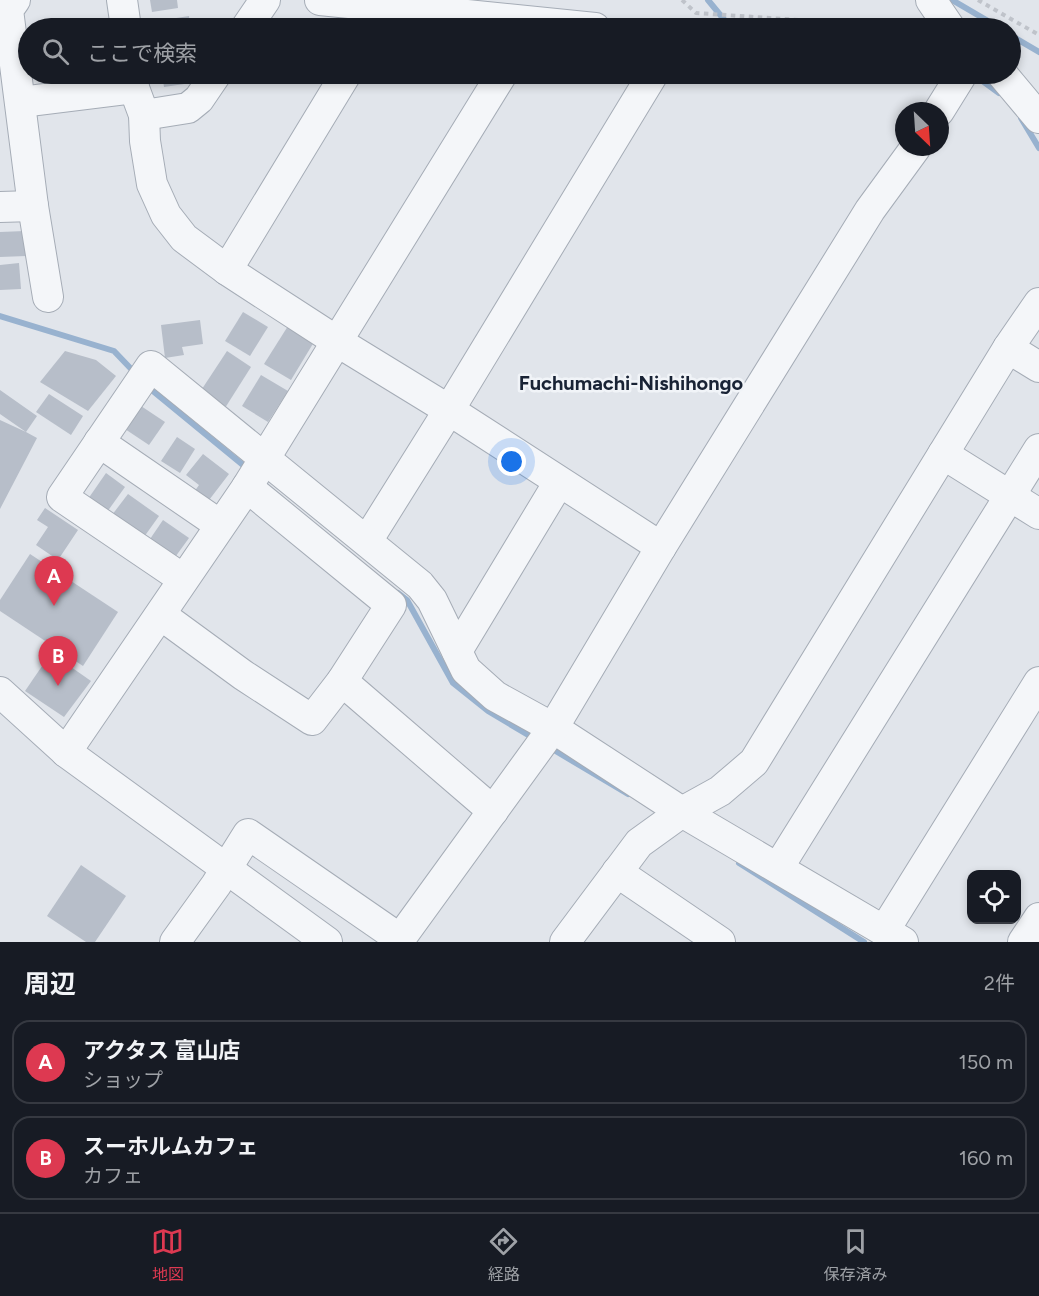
<!DOCTYPE html>
<html lang="ja">
<meta charset="utf-8">
<style>
:root{--surface:#171b24;--page:#20242c;--text:#f1f3f6;--muted:#9ea1a6;--line:#363941;--accent:#dd3951}
body{margin:0;font-family:Figtree,"Noto Sans JP",sans-serif;background:var(--page);color:var(--text)}
.controls{position:absolute;right:18px;bottom:18px;display:grid;overflow:hidden;border-radius:12px;box-shadow:0 3px 9px #0003}
.controls button{width:54px;height:54px;display:grid;place-items:center;padding:0;border:0;border-bottom:2px solid var(--line);background:var(--surface);color:var(--text);font:30px sans-serif}
.compass{position:absolute;left:895px;top:102px;width:54px;height:54px;border-radius:50%;background:var(--surface);box-shadow:0 3px 9px #0003;rotate:155deg}
.you{position:absolute;left:512px;top:462px;width:21px;height:21px;margin:-15px;border:4px solid #fff;border-radius:50%;background:#1a73e8;box-shadow:0 0 0 9px #1a73e833}
.badge{display:grid;place-items:center;width:39px;height:39px;border-radius:50%;background:var(--accent);color:#fff;font-size:20px;font-weight:700}
.pin{position:absolute;translate:-50% -50px;filter:drop-shadow(0 2px 3px #0008)}
.pin::after{content:'';position:absolute;top:32px;width:21px;height:18px;background:inherit;clip-path:polygon(0 0,100% 0,50% 100%)}
.list{margin:0;padding:0;list-style:none}
h2{display:flex;justify-content:space-between;align-items:center;height:78px;margin:0;padding:0 24px;font-size:26px}
h2 small{font-size:20px;font-weight:400;color:var(--muted)}
.list li{display:grid;grid-template-columns:39px 1fr auto;gap:18px;align-items:center;box-sizing:border-box;height:84px;margin:0 12px 12px;padding:0 12px;border:2px solid var(--line);border-radius:18px}
.list b{display:block;font-size:22px;white-space:nowrap}
.list p{margin:0;font-size:20px;white-space:nowrap;color:var(--muted)}
.list em{font-size:20px;font-style:normal;color:var(--muted)}
.icon{flex:none;width:33px;height:33px;fill:none;stroke:currentColor;stroke-width:2;stroke-linecap:round;stroke-linejoin:round}
.map{position:relative;flex:none;width:1039px;height:942px;overflow:hidden}
.search{position:absolute;background:var(--surface);box-shadow:0 3px 9px #0003;left:18px;right:18px;top:18px;height:66px;display:flex;align-items:center;gap:15px;box-sizing:border-box;padding:0 21px;border-radius:33px;color:var(--muted);font-size:22px}
.sheet{height:270px;background:var(--surface)}
nav{display:flex;justify-content:space-around;align-items:center;box-sizing:border-box;height:84px;border-top:2px solid var(--line);background:var(--surface);font-size:16px;color:var(--muted)}
nav a{display:grid;justify-items:center;gap:3px}
nav .on{color:var(--accent)}
.map>svg:first-child{display:block}
.lines{fill:none;stroke-linecap:round;stroke-linejoin:round}
.stream{stroke:#98b2cf;stroke-width:6}
.building{fill:#b7bec9}
.minor-casing{stroke:#a5acb6;stroke-width:32}
.path{stroke:#bfc3ca;stroke-width:4;stroke-dasharray:4.5 4.5;stroke-linecap:butt}
.minor{stroke:#f4f6f9;stroke-width:30}
.labels{text-anchor:middle;stroke-width:5;stroke-linejoin:round;paint-order:stroke}
.neighbourhood-label{font-size:20px;font-weight:bold;fill:#192335;stroke:#f1f4f8}
</style>
<div class="map">
<svg width="1039" height="942" viewBox="0 0 1039 942">
<rect width="100%" height="100%" fill="#e1e5eb"/>
<g class="lines">
<g class="stream">
<polyline points="708,0 731,28"/>
<polyline points="952,0 1000,28"/>
<polyline points="1010,35 1039,52"/>
<polyline points="973,74 999,93"/>
<polyline points="1021,118 1039,148"/>
<polyline points="0,316 114,351 135,373"/>
<polyline points="148,387 249,470"/>
<polyline points="398,593 407,600 453,683 488,711 535,739"/>
<polyline points="549,747 628,794"/>
<polyline points="739,863 864,942"/>
</g>
</g>
<g class="building">
<polygon points="150,0 177,0 178,8 152,12"/>
<polygon points="189,16 190,28 152,28 151,22"/>
<polygon points="162,74 190,74 191,83 164,87"/>
<polygon points="25,231 26,256 0,257 0,232"/>
<polygon points="19,263 21,289 0,290 0,265"/>
<polygon points="243,312 268,327 250,356 225,341"/>
<polygon points="200,320 203,344 182,347 184,355 165,358 161,325"/>
<polygon points="288,326 314,342 291,380 264,364"/>
<polygon points="65,351 96,360 116,376 88,411 40,382"/>
<polygon points="227,351 251,367 225,408 200,392"/>
<polygon points="261,375 288,391 268,422 242,406"/>
<polygon points="0,390 37,416 26,432 37,438 0,509 0,420 26,432 0,414"/>
<polygon points="49,394 83,416 71,435 36,412"/>
<polygon points="141,406 165,422 149,445 125,429"/>
<polygon points="177,437 195,449 180,473 161,461"/>
<polygon points="203,454 229,474 206,504 192,495 199,485 186,475"/>
<polygon points="106,473 125,487 107,512 88,499"/>
<polygon points="128,494 159,516 144,537 112,515"/>
<polygon points="45,508 78,530 58,560 36,545 48,527 37,520"/>
<polygon points="163,520 189,538 173,560 148,542"/>
<polygon points="30,554 118,612 83,666 0,611 0,600"/>
<polygon points="51,653 91,681 64,717 25,691"/>
<polygon points="81,865 126,896 95,942 86,942 47,916"/>
</g>
<g class="lines">
<g class="minor-casing">
<g id="minor">
<polyline points="15,0 8,10 33,206 48,297"/>
<polyline points="122,0 126,28"/>
<polyline points="320,0 595,28"/>
<polyline points="931,0 950,28"/>
<polyline points="246,28 265,0"/>
<polyline points="132,74 134,88 144,115 145,141 152,184 166,215 184,238 227,270 338,342 449,410 661,547"/>
<polyline points="1002,74 1039,118"/>
<polyline points="21,102 134,88"/>
<polyline points="939,111 962,74"/>
<polyline points="144,115 188,108 199,99 216,74"/>
<polyline points="0,207 33,206"/>
<polyline points="227,270 346,74"/>
<polyline points="1008,348 1039,367"/>
<polyline points="99,442 220,525"/>
<polyline points="943,454 1039,514"/>
<polyline points="367,541 449,410 653,74"/>
<polyline points="183,579 62,497 151,366 420,585 432,600 466,670 495,696 553,728 682,812 903,942"/>
<polyline points="161,615 243,675 312,720 342,681 391,605 247,487"/>
<polyline points="457,651 559,482"/>
<polyline points="342,681 493,811"/>
<polyline points="0,692 66,752 327,942"/>
<polyline points="66,752 247,487 502,74"/>
<polyline points="778,868 1039,449"/>
<polyline points="617,872 720,942"/>
<polyline points="884,931 1039,682"/>
<polyline points="175,942 216,885 248,834 400,939 553,728 661,547 870,210 916,147"/>
<polyline points="565,942 639,843 682,812 720,791 754,762 1008,348 1039,303"/>
<polyline points="1023,942 1039,918"/>
</g>
</g>
<g class="path">
<polyline points="682,0 696,13 916,28"/>
<polyline points="978,0 1039,35"/>
</g>
<use href="#minor" class="minor"/>
</g>
<g class="labels">
<g class="neighbourhood-label">
<text x="631" y="390">Fuchumachi-Nishihongo</text>
</g>
</g>
</svg>
<div class="controls">
<button><svg class="icon" aria-label="locate" viewBox="0 0 24 24"><circle cx="12" cy="12" r="6"/><path d="M12 2v4M12 18v4M2 12h4M18 12h4"/></svg></button>
</div>
<svg class="compass" viewBox="-18 -18 36 36"><path d="M0-13l5 13h-10z" fill="#e53935"/><path d="M0 13l5-13h-10z" fill="#9ea1a6"/></svg>
<div class="you"></div>
<div class="pin badge" style="left:54px;top:606px">A</div>
<div class="pin badge" style="left:58px;top:686px">B</div>
<div class="search"><svg class="icon" aria-label="search" viewBox="0 0 24 24"><circle cx="10" cy="10" r="6"/><path d="M15 15l6 6"/></svg>ここで検索</div>
</div>
<section class="sheet">
<h2>周辺<small>2件</small></h2>
<ul class="list">
<li><span class="badge">A</span><div><b>アクタス 富山店</b><p>ショップ</p></div><em>150 m</em></li>
<li><span class="badge">B</span><div><b>スーホルムカフェ</b><p>カフェ</p></div><em>160 m</em></li>
</ul>
</section>
<nav>
<a class="on"><svg class="icon" aria-label="map" viewBox="0 0 24 24"><path d="M3 6l6-2 6 2 6-2v14l-6 2-6-2-6 2zM9 4v14M15 6v14"/></svg>地図</a>
<a><svg class="icon" aria-label="directions" viewBox="0 0 24 24"><path d="M12 3l9 9-9 9-9-9zM9 14v-3h6M13 9l2 2-2 2"/></svg>経路</a>
<a><svg class="icon" aria-label="saved" viewBox="0 0 24 24"><path d="M7 4h10v16l-5-4-5 4z"/></svg>保存済み</a>
</nav>
